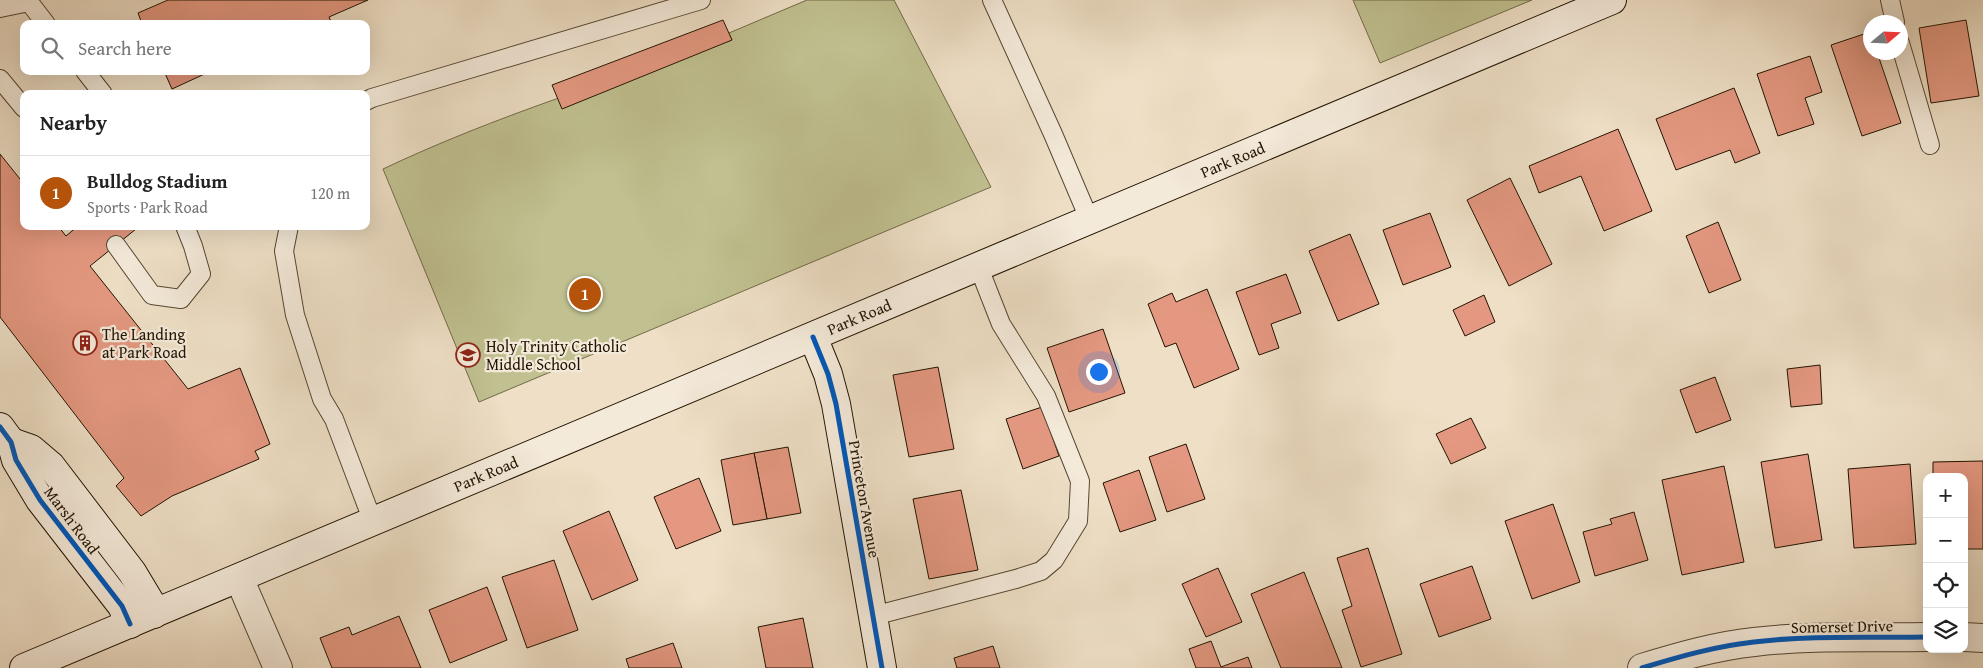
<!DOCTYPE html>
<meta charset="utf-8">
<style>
:root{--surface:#fff;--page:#f2f2f2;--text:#222;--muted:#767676;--line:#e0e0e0;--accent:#b45309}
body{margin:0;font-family:"Gentium Book Plus",serif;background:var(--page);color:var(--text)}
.controls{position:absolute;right:15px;bottom:15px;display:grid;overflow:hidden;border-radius:10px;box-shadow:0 5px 20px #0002}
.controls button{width:45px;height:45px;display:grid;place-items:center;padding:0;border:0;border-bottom:1px solid var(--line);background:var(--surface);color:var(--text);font:25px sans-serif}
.compass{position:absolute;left:1863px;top:15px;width:45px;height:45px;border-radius:50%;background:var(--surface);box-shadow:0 5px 20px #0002;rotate:71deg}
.you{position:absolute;left:1098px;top:371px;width:18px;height:18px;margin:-12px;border:4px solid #fff;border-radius:50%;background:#1a73e8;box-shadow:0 0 0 8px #1a73e833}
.badge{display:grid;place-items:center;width:32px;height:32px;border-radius:50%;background:var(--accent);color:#fff;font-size:16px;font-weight:700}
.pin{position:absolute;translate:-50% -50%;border:2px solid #fff;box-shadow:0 1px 5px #0006}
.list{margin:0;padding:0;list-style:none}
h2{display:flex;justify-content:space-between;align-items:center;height:65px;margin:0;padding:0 20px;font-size:21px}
h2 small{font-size:16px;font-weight:400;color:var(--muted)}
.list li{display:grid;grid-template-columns:32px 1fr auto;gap:15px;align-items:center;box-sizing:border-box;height:75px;padding:0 20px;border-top:1px solid var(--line)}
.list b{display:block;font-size:19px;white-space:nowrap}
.list p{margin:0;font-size:16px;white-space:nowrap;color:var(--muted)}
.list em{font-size:16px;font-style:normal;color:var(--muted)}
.icon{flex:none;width:28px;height:28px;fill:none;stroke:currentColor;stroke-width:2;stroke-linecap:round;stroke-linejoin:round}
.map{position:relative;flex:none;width:1983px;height:668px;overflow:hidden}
.search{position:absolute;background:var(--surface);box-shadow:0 5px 20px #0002;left:20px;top:20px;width:350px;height:55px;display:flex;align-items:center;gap:12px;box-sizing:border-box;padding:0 18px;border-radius:10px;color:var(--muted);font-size:19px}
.panel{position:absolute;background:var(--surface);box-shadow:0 5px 20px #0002;left:20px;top:90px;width:350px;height:140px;border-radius:10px}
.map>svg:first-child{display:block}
.green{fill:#c0c090;stroke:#716a48}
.building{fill:#e49881;stroke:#221401}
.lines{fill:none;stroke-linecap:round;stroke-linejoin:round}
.lane-casing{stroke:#554732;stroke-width:20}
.street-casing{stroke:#554732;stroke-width:30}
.secondary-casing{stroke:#221401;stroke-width:30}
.lane{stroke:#f4eada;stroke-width:18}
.street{stroke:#f4eada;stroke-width:28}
.secondary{stroke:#f4eada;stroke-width:28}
.cycleway-casing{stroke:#f4eada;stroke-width:8}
.cycleway{stroke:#0057b8;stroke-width:5}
.labels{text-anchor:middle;stroke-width:4.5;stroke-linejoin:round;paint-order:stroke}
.street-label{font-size:16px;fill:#221401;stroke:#f4eada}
.poi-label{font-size:16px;fill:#221401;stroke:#f4eada;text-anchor:start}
</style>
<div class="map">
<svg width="1983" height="668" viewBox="0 0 1983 668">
<rect width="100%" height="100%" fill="#eedfc6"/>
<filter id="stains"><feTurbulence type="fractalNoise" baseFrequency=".004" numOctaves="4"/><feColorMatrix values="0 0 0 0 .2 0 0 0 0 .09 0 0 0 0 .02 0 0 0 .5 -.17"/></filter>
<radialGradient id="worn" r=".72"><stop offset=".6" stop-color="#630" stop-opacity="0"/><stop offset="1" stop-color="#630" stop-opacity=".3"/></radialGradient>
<g class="green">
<path d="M807 0H894L991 187 479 402 383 169C495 116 614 79 732 40L729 33Z"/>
<polygon points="1353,0 1532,0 1380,63"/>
</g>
<g class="building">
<polygon points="168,0 368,0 329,17 332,24 142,24 138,13"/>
<polygon points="723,20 732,40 562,109 552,85"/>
<polygon points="1966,20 1979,96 1931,103 1919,28"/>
<polygon points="1870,32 1870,52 1877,52 1901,123 1862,136 1831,45"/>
<polygon points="1810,56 1822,92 1805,98 1814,124 1778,136 1757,74"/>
<polygon points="164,71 211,71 172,89"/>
<polygon points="1734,88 1760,153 1735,163 1730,150 1676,170 1656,119"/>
<polygon points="1618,129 1652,211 1604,231 1581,176 1539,193 1529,166"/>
<polygon points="0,154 24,184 24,226 58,226 66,236 78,226 134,226 136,229 90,266 188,389 240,368 270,444 255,451 259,459 172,496 141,516 116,486 124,478 0,317"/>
<polygon points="1510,178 1552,264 1509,286 1467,200"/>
<polygon points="1430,213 1451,267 1403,285 1383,230"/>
<polygon points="1718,222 1741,280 1709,293 1686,236"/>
<polygon points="1350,234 1379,304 1338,321 1309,251"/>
<polygon points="1286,274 1301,313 1271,324 1279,348 1259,355 1236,292"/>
<polygon points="1207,289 1239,369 1194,388 1176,343 1165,347 1148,304 1172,293 1176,302"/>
<polygon points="1484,295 1495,322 1465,336 1453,310"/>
<polygon points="1103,329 1125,393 1069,412 1047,348"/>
<polygon points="1820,365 1822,404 1791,407 1787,369"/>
<polygon points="938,367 954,449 909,457 893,375"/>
<polygon points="1715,377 1731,420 1696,433 1680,390"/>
<polygon points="1042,407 1059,456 1023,469 1006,419"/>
<polygon points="1471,418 1486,448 1451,464 1436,434"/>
<polygon points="1186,444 1205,499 1167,512 1149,457"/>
<polygon points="788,447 801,513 767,519 754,453"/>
<polygon points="754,453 767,519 733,525 721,460"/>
<polygon points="1808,454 1822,540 1775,548 1761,462"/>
<polygon points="1983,461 1983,549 1964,549 1964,477 1933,477 1933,462"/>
<polygon points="1910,464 1916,544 1854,548 1848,469"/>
<polygon points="1724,466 1744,562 1682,575 1662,480"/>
<polygon points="1139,470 1156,520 1120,532 1103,483"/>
<polygon points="699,478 721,531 676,549 654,497"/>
<polygon points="961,490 978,570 929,579 913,499"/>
<polygon points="1553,504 1580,582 1532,599 1505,521"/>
<polygon points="609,511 638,580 592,600 563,531"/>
<polygon points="1634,512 1648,560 1595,576 1583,532 1612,524 1610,519"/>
<polygon points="1368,548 1402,654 1361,667 1342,610 1352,606 1337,558"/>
<polygon points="554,560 578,630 527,648 502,577"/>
<polygon points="1472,566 1491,619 1439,637 1420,584"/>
<polygon points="1218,568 1242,622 1206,637 1182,584"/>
<polygon points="1304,572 1342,668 1281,668 1251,594"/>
<polygon points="487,587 507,640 450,663 429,610"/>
<polygon points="399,616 421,668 332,668 320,638 349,627 352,635"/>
<polygon points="803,618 813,668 766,668 758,627"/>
<polygon points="1211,641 1221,667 1248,657 1252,668 1196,668 1189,649"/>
<polygon points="673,643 682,668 629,668 626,659"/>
<polygon points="993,646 1000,668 957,668 954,658"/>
</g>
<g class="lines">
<g class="lane-casing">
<g id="lane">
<polyline points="992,0 1053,134 1090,221"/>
<polyline points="1890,0 1895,22"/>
<polyline points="0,8 29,2 46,24"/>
<polyline points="1900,43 1930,145"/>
<polyline points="85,71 103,94"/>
<polyline points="0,79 24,108"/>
<polyline points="366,101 372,98 701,0"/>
<polyline points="289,226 284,251 295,315 322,399 334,419 373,522"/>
<polyline points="116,245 152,295 181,299 201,274 193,246 185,226"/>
<polyline points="873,616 1016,579 1041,571 1054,560 1078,521 1080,481 1046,396 1001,324 979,268"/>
</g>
</g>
<g class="street-casing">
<g id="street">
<polyline points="239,578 278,668"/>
<polyline points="1964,637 1983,638"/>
<path d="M1642 668C1678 657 1716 646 1754 642 1811 635 1869 638 1927 637"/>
</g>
</g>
<g class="secondary-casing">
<g id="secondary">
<polyline points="813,337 828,374 836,404 882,668"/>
<polyline points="0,427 11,442 16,460 40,500 122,606 130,624"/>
<polyline points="11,442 31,449 51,466 132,572 150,602 154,614"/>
<path id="s1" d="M24 668 1612 0"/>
</g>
</g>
<use href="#lane" class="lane"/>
<use href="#street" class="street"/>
<use href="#secondary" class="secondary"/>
<g class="cycleway-casing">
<g id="cycleway">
<polyline points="813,337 828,374 836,404 882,668"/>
<polyline points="0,427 11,442 16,460 40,500 122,606 130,624"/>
<path d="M1642 668C1678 657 1716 646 1754 642 1811 635 1869 638 1927 637"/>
</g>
</g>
<use href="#cycleway" class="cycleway"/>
</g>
<defs>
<g id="building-ring" transform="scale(1.25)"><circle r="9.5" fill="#f4eada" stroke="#8f2418" stroke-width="1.5"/><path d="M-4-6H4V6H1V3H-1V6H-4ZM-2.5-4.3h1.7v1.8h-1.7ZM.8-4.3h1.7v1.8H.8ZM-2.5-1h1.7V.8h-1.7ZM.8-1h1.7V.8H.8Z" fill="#8f2418"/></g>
<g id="school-ring" transform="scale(1.25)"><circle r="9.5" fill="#f4eada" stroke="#8f2418" stroke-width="1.5"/><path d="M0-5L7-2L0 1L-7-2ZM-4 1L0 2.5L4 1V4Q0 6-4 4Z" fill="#8f2418"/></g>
</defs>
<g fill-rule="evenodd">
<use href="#building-ring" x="85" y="343"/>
<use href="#school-ring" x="468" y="355"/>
</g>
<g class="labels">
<g class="street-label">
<text dy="6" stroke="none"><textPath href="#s1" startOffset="1311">Park Road</textPath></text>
<text dy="6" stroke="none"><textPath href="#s1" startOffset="906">Park Road</textPath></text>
<text dy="6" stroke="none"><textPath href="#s1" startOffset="501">Park Road</textPath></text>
<text transform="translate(865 499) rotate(80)" y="6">Princeton Avenue</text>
<text transform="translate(72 520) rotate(53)" y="6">Marsh Road</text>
<text transform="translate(1842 626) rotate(-1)" y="6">Somerset Drive</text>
</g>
<g class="poi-label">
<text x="102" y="340">The Landing<tspan x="102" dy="18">at Park Road</tspan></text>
<text x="486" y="352">Holy Trinity Catholic<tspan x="486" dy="18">Middle School</tspan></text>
</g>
</g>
<rect width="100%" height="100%" filter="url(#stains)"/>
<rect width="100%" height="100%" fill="url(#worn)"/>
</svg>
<div class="controls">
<button>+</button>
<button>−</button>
<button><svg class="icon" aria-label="locate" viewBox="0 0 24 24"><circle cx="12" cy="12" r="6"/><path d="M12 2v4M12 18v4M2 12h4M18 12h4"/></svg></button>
<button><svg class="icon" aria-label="layers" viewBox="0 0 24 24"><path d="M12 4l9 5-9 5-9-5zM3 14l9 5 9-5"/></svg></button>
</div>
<svg class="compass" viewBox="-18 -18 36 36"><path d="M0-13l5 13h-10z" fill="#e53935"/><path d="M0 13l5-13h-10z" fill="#767676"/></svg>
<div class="you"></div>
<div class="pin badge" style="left:585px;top:294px">1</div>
<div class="search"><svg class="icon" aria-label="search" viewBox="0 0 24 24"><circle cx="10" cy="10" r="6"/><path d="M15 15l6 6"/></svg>Search here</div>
<section class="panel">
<h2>Nearby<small></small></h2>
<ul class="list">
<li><span class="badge">1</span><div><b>Bulldog Stadium</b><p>Sports · Park Road</p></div><em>120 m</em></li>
</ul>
</section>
</div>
